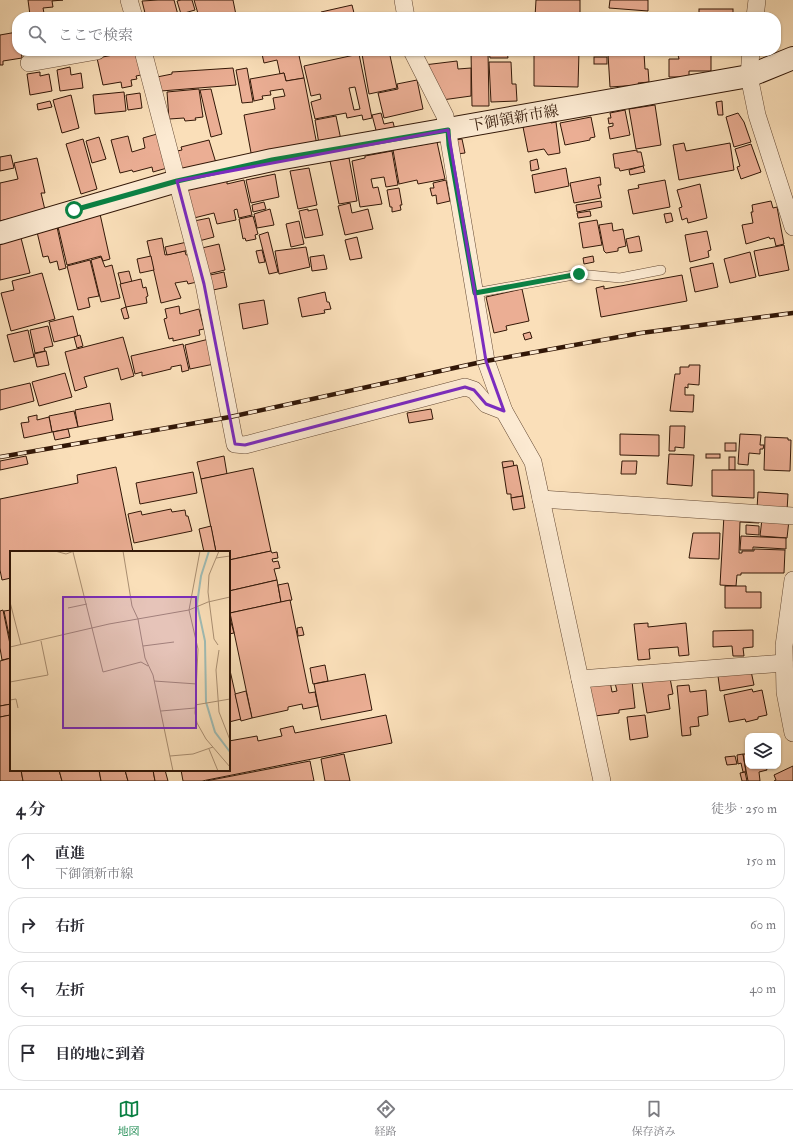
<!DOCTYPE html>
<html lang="ja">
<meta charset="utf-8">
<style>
:root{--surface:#fff;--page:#f2f2f3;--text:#2b2b33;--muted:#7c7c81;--line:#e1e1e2;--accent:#0b8043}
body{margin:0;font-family:"IM FELL Double Pica","Noto Serif JP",serif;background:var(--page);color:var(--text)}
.controls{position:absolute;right:12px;bottom:12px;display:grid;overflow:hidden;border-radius:8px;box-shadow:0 1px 3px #0004}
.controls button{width:36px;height:36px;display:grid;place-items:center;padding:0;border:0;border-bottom:1px solid var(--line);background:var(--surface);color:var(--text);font:20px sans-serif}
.stop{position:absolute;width:12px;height:12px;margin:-9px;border:3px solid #0b8043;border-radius:50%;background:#fff}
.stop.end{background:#0b8043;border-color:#fff;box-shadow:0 1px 4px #0008}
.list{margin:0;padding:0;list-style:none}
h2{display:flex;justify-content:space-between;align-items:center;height:52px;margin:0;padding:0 16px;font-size:17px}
h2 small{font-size:13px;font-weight:400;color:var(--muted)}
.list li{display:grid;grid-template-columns:26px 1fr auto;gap:12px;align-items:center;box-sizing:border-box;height:56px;margin:0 8px 8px;padding:0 8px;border:1px solid var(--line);border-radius:16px}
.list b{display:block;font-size:15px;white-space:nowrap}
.list p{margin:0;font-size:13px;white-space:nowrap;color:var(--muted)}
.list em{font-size:13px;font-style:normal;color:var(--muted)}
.icon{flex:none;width:22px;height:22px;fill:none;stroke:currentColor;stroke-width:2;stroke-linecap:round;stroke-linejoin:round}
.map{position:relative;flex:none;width:793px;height:781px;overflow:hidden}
.search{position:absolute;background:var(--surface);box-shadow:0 1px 3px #0004;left:12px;right:12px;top:12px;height:44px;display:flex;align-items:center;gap:10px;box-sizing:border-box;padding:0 14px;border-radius:16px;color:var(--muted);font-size:15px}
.sheet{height:308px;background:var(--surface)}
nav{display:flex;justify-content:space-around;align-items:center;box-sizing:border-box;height:56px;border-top:1px solid var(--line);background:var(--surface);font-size:11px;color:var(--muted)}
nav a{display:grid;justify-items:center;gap:2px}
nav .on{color:var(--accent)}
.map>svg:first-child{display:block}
.building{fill:#ebae94;stroke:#321707;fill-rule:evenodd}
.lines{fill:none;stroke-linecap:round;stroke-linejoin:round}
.service-casing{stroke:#644934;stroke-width:10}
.minor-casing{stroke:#644934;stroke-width:18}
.secondary-casing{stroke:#321707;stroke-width:24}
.service{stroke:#fcead2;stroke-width:9}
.minor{stroke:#fcead2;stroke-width:17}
.secondary{stroke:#fcead2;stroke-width:22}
.rail-casing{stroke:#321707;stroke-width:4.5}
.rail{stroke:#fcead2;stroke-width:3;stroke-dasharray:9;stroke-linecap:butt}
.route{stroke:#0b8043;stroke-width:5}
.marked{fill:none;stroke:#7b2cbf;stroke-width:3;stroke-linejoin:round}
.labels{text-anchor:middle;stroke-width:4;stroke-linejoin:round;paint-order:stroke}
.street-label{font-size:15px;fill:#321707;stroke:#fcead2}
.inset-river{fill:none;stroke:#9fbcb5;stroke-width:2}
.inset-road{fill:none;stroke:#aa8f72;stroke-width:1}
.view{fill:#7b2cbf;fill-opacity:0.15;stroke:#7b2cbf;stroke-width:2}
.inset-edge{fill:none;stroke:#321707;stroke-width:2}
</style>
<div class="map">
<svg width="793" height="781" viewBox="0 0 793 781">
<rect width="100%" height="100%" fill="#fadfb9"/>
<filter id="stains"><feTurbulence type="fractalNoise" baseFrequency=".005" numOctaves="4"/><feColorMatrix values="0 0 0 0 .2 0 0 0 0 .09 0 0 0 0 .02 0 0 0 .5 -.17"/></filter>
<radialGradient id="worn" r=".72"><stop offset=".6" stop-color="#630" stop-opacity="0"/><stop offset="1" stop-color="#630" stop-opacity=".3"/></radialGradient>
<g class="building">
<polygon points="28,0 63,0 52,1 53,7 43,8 44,13 30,15"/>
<polygon points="158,0 174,0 178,15 182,14 183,17 146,17 142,1"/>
<polygon points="181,0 192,0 195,10 181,14 177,1"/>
<polygon points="194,0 233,0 236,15 234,15 235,17 199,17"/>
<polygon points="536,0 580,0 580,17 535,17"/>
<polygon points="610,0 648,0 648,11 609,8"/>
<polygon points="352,5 355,17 322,17 321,12"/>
<rect x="699" y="9" width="34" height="8"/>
<polygon points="17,32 17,51 21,51 22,58 3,61 3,65 0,65 0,35"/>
<polygon points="135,51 141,75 136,76 137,79 131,80 132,86 122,88 121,82 103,85 97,58"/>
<polygon points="280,51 298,51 304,78 286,81 284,73 280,74 277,60 264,63 262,54"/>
<polygon points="377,51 389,51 397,88 369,94 362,54"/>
<polygon points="471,51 488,51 489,106 472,106"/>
<polygon points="489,51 507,51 508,58 490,58"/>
<polygon points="534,51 579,51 578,87 534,86"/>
<polygon points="677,51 711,51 711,71 689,71 689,77 669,77 669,59 679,59"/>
<polygon points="644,53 645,69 648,69 649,82 638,83 639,85 610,87 608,54"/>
<path d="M359 54 372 118 363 120 362 115 347 118 346 113 315 119 311 102 321 99 320 94 311 96 304 66ZM355 87 360 109 354 110 349 88Z"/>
<rect x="594" y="57" width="13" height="7"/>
<polygon points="457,61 458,69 471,68 471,96 442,100 424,65"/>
<polygon points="489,62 511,62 512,84 516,84 517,101 491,102"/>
<polygon points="70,67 71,75 81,73 83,88 60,91 57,70"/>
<polygon points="233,68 236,85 161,91 157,77 172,74 172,72"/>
<polygon points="247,68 253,102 242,103 236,70"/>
<polygon points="40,72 40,76 49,74 52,91 30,95 27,74"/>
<polygon points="284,73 286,81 304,78 317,145 252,158 244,115 275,109 273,98 285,96 283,89 270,91 271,95 262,96 263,99 254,101 250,79"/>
<polygon points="417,80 423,109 384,118 378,93 398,89 397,84"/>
<polygon points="199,89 203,117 195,118 196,120 185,121 184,118 169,119 167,92"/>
<polygon points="211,89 222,134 211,137 200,90"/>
<polygon points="124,92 126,111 95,114 93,95"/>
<polygon points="140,93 142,108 128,110 126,95"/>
<polygon points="71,95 79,128 62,133 53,100"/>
<polygon points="50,101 52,107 38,110 37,104"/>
<polygon points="722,101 723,115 718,115 716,102"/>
<polygon points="655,105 661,145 636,149 629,109"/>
<polygon points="625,110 630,135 610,139 608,127 613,126 613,123 609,124 608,118 611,118 610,113"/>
<polygon points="381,113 384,124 393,122 395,130 377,134 372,115"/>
<polygon points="738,113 744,122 751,142 734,147 726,117"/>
<polygon points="336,116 341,140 319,144 315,120"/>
<polygon points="591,117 595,137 590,138 590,140 565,145 560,123"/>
<polygon points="551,121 551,123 556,122 560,153 548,155 544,149 528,152 523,127"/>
<polygon points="157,134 167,168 153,172 152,167 133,172 132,170 120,173 111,140 128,136 132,152 145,148 143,138"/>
<polygon points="99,137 106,159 92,163 86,141"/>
<polygon points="83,139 97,189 81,194 66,144"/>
<polygon points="462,139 465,153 457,154 454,140"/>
<polygon points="209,140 216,163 182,171 177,151 182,150 181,147"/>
<polygon points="437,142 445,179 418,184 417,180 399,184 393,150"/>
<polygon points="684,143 686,151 730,143 734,170 679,180 673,145"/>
<polygon points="751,144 761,172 741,179 737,167 740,166 735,149"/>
<polygon points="637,150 637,152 641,152 644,166 620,171 619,168 615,168 613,154"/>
<polygon points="392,151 398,185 386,187 384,177 371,179 373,188 378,187 382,204 360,207 352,161 365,158 365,156"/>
<polygon points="11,155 14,168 0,171 0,157"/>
<polygon points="37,158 45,193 41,193 45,210 0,221 0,183 18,179 14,163"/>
<polygon points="349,158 357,201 339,204 330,161"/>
<polygon points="537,159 539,169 531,171 530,161"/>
<polygon points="643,166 645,172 630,175 629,170"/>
<polygon points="309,168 317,205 298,209 290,171"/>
<polygon points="566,168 569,186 535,193 532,175"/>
<polygon points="275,174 279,197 251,203 246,180"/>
<polygon points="600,177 601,185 598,185 601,198 574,203 570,183"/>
<polygon points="244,180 252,215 239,218 237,209 234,210 236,220 217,224 214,213 194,218 187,190 227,181 227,184"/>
<polygon points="446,180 450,201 437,204 436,195 432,196 430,188 434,188 433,183"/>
<polygon points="665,180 670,207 633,214 628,190 639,188 638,185"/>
<polygon points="700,184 707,218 688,223 687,218 682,220 679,208 682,207 677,190"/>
<polygon points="399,188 402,205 400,205 401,210 392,212 392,207 390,207 387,190"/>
<polygon points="601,201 602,207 577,212 576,205"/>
<polygon points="771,201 773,208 777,207 784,244 776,246 774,238 770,239 769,237 746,244 742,225 753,223 751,212 753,212 752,205"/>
<polygon points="264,202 266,209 253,212 252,205"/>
<polygon points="350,203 352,213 368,209 373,229 345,235 338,206"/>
<polygon points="270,209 274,225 257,228 254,214"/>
<polygon points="308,209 308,211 317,209 323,235 305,238 299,211"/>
<polygon points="590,211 591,216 578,218 577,213"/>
<polygon points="671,213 673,221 666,223 664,214"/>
<polygon points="100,214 110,259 103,261 101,256 67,265 58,227 81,221 81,219"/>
<polygon points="253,216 258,234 255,235 256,239 246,241 245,238 243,239 239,219"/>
<polygon points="209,218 214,237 199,241 194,221"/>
<polygon points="597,220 602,245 583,248 579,223"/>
<polygon points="299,221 304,244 291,247 286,224"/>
<polygon points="612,223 613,231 623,229 626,246 618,248 618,251 606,253 604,251 599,225"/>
<polygon points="57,227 66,268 59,270 57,261 50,263 48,256 43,257 37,232"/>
<polygon points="707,231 711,250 708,251 709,257 690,262 685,235"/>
<polygon points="268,232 278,272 269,274 259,235"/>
<polygon points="639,236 642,251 629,253 626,239"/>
<polygon points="357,237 362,258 350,260 345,240"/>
<polygon points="21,238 30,273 0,280 0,243"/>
<polygon points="162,238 165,255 185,251 186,255 191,254 197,282 188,284 187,281 175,283 181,298 161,303 147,241"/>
<polygon points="187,242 189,250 167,255 165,247"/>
<polygon points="219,244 225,270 208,274 202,248"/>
<polygon points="784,245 789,270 759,276 754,251"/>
<polygon points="306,247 310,267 279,274 275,251"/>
<polygon points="262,250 265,262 259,263 256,251"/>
<polygon points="750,252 756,277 730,283 724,259"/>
<polygon points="324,255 327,269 312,271 310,257"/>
<polygon points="151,256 154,270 140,273 137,259"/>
<polygon points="593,256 594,262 584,264 583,258"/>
<polygon points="101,257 105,267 112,265 120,298 101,302 91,260"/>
<polygon points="90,260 99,296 88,298 90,307 78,310 67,266"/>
<polygon points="713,263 718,287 695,292 690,268"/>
<polygon points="129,271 132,282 121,284 118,273"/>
<polygon points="224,272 227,287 213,290 210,275"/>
<polygon points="42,273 55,319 11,331 1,293 14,290 12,281"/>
<polygon points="682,275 687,301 601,317 596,288 604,286 604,289"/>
<polygon points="141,279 143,288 146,287 148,296 146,297 147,303 126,307 120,284"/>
<polygon points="522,289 529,321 506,326 507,330 494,333 486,297"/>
<polygon points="325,292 327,302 329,302 331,309 324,310 325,313 302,317 298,298"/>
<polygon points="264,300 268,324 243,329 239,304"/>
<polygon points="179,306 180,314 199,309 204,329 199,330 200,335 173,341 173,338 169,339 164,319 167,318 165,309"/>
<polygon points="126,307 129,318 124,319 121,309"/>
<polygon points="73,316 78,336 54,342 49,322"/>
<polygon points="48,326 53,346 44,348 45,351 35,353 30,330"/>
<polygon points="28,330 34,357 14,362 7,335"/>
<polygon points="530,332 532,338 525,340 523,334"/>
<polygon points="80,335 83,346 77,348 74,337"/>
<polygon points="123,337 134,376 121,380 118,368 84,377 87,387 75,391 65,352"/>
<polygon points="209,339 214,364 190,369 185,345"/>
<polygon points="183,344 189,370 182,372 181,365 171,367 171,369 142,376 142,372 135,374 131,356"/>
<polygon points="46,351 49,365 37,367 34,354"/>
<polygon points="689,365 700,365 699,385 688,384 688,388 685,387 685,395 694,395 693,412 670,411 675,374 680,374 680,367 689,367"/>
<polygon points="65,373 72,397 39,406 32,382"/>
<polygon points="30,383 34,401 0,410 0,390"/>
<polygon points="110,403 113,420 78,427 75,410"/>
<polygon points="431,409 433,419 409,423 407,413"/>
<polygon points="74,411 78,427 52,432 49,416"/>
<polygon points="37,415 37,420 49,417 52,432 24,438 21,423 29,422 28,417"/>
<polygon points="670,426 685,426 684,448 675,447 675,451 669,451"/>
<polygon points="68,429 70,437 55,440 53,432"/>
<polygon points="620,434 659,435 659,456 620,455"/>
<polygon points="740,434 761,435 760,445 764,445 763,449 760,449 760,454 749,453 748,465 738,464"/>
<polygon points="765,437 788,438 788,440 791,440 790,471 764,470"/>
<rect x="725" y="443" width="11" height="8"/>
<polygon points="669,454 694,455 692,486 667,484"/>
<rect x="706" y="454" width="14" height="4"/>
<polygon points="26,456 28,464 0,470 0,461"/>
<polygon points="224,456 227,474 201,479 197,462"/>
<rect x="729" y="457" width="6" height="13"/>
<polygon points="510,461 513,461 514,466 503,468 502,462"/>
<polygon points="622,461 637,461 636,474 621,474"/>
<polygon points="517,465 523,496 511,498 511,494 507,494 503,468"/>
<polygon points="116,467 133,552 11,552 11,578 2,580 0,570 0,499 78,483 77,475"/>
<polygon points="253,468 271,551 229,560 229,552 216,552 201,479"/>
<polygon points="712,470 754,470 754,498 712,496"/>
<polygon points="193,472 197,493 140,504 136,483"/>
<polygon points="758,492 788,494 787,511 757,509"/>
<polygon points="523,496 525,508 513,510 511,498"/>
<polygon points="171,509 172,512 185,510 186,516 188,516 192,531 134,543 128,514 141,511 142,515"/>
<polygon points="724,515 760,516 759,523 740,522 739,553 742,553 742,551 754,551 754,549 785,550 784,573 741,573 741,575 737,575 736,586 720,585"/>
<polygon points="762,519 789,520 787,538 760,536"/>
<polygon points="746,525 759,526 759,535 746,534"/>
<polygon points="211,526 216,552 204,552 199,529"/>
<polygon points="693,533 720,533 719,559 689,558"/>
<polygon points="741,536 786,538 786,549 753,547 753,550 740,550"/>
<polygon points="271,551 272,553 277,552 278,558 272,559 273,562 278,561 280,568 274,569 277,580 229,591 229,560"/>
<polygon points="277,580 281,602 230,613 229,591"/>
<polygon points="288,583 292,600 281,602 278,585"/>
<polygon points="725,586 746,586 746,592 761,592 761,608 725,608"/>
<polygon points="290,600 309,693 315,692 318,706 303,709 302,704 288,707 288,710 252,718 230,613"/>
<polygon points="3,610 11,649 11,658 2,660 0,648 0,611"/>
<polygon points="11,610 11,640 10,640 4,611"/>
<polygon points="229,615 234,633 229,634"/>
<polygon points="648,623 648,627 686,623 689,655 679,656 678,647 649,649 650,659 638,660 634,624"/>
<polygon points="302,627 304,635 298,636 297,628"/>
<polygon points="753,630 753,647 743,648 744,656 733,656 732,646 713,647 713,631"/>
<polygon points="11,658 11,704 0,706 0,661"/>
<polygon points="325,665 328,681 313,684 310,668"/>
<polygon points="229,666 241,719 229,722"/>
<polygon points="751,671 754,685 720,691 718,676"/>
<polygon points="365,674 372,710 321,720 314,684"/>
<polygon points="670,678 673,694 668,695 670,709 647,713 642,682"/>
<polygon points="610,681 612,692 617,691 615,683 632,681 635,708 619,710 619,713 595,716 583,683"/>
<polygon points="689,685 690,692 706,690 708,715 698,717 699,726 690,727 691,735 682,736 677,686"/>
<polygon points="752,689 753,692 762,690 767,715 758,717 758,719 746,722 745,719 729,722 724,695"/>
<polygon points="246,691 252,718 241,721 235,694"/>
<polygon points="11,704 11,715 0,717 0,706"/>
<polygon points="10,715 11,770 21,770 23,781 0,781 0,717"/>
<polygon points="386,715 392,743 202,781 183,781 181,770 229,770 229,741 257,736 258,741 282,736 280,729 293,726 295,733"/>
<polygon points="645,715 648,737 630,740 627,717"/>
<polygon points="344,754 350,781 325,781 321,759"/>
<polygon points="743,754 746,772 743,772 741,763 738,764 737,755"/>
<polygon points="743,754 748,754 748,766 775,766 766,767 767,770 759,772 760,781 748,781"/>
<polygon points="735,756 737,764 727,765 725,757"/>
<polygon points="310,761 314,781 206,781"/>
<polygon points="793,766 793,781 774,781 776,780 774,775"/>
<polygon points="21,770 59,770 62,781 23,781"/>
<polygon points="59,770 99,770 101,781 62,781"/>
<polygon points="99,770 125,770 128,781 101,781"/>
<polygon points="125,770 153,770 155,781 128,781"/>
<polygon points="153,770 165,770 168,781 155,781"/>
<polygon points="745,772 747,781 742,781 740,773"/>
</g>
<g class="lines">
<g class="service-casing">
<polyline id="service" points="475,293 579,274 620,278 661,270"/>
</g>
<g class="minor-casing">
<g id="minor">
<polyline points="129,0 134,17"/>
<polyline points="403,0 406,17"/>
<polyline points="755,17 757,0"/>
<polyline points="143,51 204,284 235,444 245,445 465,387 474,390 486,404 504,411"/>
<polyline points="412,51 445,116 486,361 504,411 533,462 602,781"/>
<polyline points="751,51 749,76 757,115 793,227"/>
<polyline points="29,63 97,51"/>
<polyline points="541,499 793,516"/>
<polyline points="793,580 784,646 785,692 793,733"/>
<polyline points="580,679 784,663"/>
</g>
</g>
<g class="secondary-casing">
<polyline id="secondary" points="0,233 177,181 272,160 749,76 793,58"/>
</g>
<use href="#service" class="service"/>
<use href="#minor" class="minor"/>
<use href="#secondary" class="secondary"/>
<g class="rail-casing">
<polyline id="rail" points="0,457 230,417 486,361 641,333 793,313"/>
</g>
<use href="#rail" class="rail"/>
</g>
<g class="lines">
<polyline class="route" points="74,210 177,181 272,160 448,130 449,145 475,293 579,274"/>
</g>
<path class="marked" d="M448 130 486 361 504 411 486 404 474 390 465 387 245 445 235 444 204 284 177 181Z"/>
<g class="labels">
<g class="street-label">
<text transform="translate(514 118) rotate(-10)" y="5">下御領新市線</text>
</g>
</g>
<g transform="translate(10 551)">
<rect width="220" height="220" fill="#fadfb9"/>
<path class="inset-river" d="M199 0 191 25 187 53 195 90 196 151 205 181 220 201"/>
<path class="inset-road" d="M45 0 56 3 64 0M113 0 122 55 128 68 135 107 143 124 163 220M190 0 179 59 188 98 185 162 187 172 196 188 220 216M63 1 93 121 131 111 138 115M206 7 220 5M0 51 11 94M58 57 77 53M208 94 204 88 198 41 199 24 209 0M133 95 164 91M0 96 99 73 179 59 198 51 220 46M209 99 206 119 209 161 220 189M144 130 187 133M0 131 38 124 31 90M0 149 6 148 8 157M185 154 220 148M151 160 185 157M199 198 208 220M160 205 183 203 203 196"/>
<path class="view" d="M53 46H186V177H53Z"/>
<rect width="220" height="220" class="inset-edge"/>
</g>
<rect width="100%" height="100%" filter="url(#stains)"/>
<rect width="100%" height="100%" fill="url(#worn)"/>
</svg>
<div class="controls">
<button><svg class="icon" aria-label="layers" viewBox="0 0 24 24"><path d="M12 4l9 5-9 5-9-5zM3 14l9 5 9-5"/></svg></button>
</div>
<div class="stop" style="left:74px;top:210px"></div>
<div class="stop end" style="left:579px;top:274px"></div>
<div class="search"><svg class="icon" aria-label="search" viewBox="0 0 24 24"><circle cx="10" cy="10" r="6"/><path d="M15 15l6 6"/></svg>ここで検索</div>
</div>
<section class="sheet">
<h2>4 分<small>徒歩 · 250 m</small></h2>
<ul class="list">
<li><svg class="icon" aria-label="ahead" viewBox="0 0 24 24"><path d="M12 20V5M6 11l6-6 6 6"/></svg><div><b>直進</b><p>下御領新市線</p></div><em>150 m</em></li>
<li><svg class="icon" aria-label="right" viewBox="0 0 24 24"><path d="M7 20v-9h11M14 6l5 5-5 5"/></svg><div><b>右折</b></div><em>60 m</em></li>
<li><svg class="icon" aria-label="left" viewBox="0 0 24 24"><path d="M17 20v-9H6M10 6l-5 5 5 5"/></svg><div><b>左折</b></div><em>40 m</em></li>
<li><svg class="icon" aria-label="arrive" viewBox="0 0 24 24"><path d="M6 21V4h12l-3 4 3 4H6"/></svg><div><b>目的地に到着</b></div></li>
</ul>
</section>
<nav>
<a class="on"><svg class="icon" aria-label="map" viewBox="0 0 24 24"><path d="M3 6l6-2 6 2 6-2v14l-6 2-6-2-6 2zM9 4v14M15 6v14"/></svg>地図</a>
<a><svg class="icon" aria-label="directions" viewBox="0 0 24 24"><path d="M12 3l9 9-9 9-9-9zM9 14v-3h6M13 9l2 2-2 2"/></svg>経路</a>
<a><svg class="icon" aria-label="saved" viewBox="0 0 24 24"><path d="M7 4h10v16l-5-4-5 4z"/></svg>保存済み</a>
</nav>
